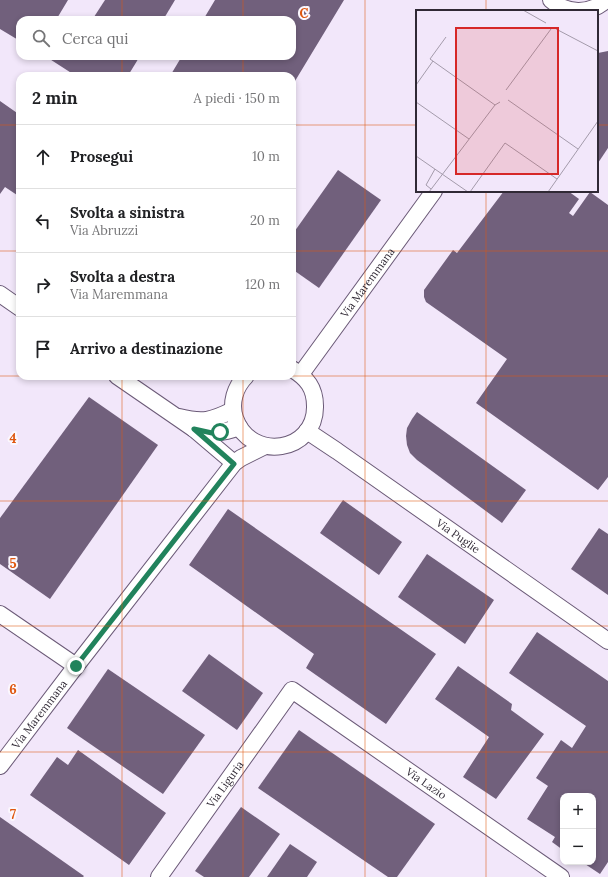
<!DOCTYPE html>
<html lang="it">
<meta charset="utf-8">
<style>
:root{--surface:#fff;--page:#f6f6f6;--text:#202124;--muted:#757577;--line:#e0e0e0}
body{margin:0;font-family:Lora,serif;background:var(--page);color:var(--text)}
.controls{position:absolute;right:12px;bottom:12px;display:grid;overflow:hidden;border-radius:8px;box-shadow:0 2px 6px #0003}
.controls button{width:36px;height:36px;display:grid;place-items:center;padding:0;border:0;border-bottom:1px solid var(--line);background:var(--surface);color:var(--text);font:20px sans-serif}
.stop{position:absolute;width:12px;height:12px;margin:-9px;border:3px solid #21835c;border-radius:50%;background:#fff}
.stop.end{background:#21835c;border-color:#fff;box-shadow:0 1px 4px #0008}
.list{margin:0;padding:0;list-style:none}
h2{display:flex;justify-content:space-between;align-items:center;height:52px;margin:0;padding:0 16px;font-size:17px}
h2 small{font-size:13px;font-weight:400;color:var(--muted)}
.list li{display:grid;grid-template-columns:26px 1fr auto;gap:12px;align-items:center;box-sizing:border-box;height:64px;padding:0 16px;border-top:1px solid var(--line)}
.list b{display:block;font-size:15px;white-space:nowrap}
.list p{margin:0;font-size:13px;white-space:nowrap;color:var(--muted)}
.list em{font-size:13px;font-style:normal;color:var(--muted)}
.icon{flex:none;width:22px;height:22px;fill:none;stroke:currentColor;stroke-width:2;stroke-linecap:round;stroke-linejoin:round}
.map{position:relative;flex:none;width:608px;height:877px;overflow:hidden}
.search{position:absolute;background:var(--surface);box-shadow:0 2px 6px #0003;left:16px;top:16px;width:280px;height:44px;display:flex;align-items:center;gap:10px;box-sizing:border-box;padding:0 14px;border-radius:12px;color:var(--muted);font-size:15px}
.panel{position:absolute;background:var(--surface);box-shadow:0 2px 6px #0003;left:16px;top:72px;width:280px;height:308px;border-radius:12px}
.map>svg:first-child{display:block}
.building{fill:#71607c}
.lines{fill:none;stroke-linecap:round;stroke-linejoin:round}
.street-casing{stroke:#6b5a77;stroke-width:18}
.street{stroke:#fff;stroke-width:16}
.route{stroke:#21835c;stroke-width:5}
.grid{fill:none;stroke:#df570e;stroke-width:1;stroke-opacity:0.55}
.labels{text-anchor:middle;stroke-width:4;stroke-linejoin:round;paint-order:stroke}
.street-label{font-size:11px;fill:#302935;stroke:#fbf7fe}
.inset-road{fill:none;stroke:#a49bab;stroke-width:1}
.view{fill:#d62828;fill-opacity:0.15;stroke:#d62828;stroke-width:2}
.inset-edge{fill:none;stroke:#302935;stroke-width:2}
.grid-label{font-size:13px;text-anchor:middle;font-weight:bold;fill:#df570e;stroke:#fbf7fe;stroke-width:4;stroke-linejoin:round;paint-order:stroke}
</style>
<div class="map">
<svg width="608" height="877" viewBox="0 0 608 877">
<rect width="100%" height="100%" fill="#f2e7fa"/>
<g class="building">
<polygon points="0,0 68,0 56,20 20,20 20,41 0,29"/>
<polygon points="105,0 175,0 163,20 92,20"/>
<polygon points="215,0 344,0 292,86 292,76 170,76 182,56 292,56 292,20 203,20"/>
<polygon points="608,51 608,148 598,163 597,162 597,55 598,53"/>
<polygon points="45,56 140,56 129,74 133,76 76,76"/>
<polygon points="0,101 20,115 20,197 5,187 0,194"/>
<polygon points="338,170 381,200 319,288 292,269 292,235"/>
<polygon points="504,191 540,191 542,192 543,191 568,191 579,199 569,213 573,216 590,192 608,205 608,477 598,490 476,403 507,359 426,302 424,297 424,290 453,250 457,253"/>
<polygon points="89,397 158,445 50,599 0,564 0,518"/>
<polygon points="417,412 526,490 502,523 417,460 410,453 407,445 406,436 407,428 412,419"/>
<polygon points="343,500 402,542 379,575 320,533"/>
<polygon points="228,509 436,654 386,724 306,668 314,654 189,565"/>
<polygon points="599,528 608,534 608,595 571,569"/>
<polygon points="427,554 494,600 465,644 398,597"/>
<polygon points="537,632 608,681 608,862 600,874 582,862 593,862 593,796 563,796 563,850 552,842 555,837 527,819 548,786 536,778 561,740 572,748 586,726 509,673"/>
<polygon points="209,654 263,693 237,730 182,691"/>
<polygon points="458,666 512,704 511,710 544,734 496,799 463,777 489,737 435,699"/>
<polygon points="108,669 205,735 163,794 67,728"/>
<polygon points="299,730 435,824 397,877 388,877 258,788"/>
<polygon points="78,750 166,813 129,865 30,795 57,757 68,765"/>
<polygon points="241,807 280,834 249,877 204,877 195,871"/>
<polygon points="0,817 84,876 83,877 0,877"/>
<polygon points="290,844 317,862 307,877 267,877"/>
</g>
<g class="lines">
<g class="street-casing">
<g id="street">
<path d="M551 0C566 14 590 15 606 0"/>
<polyline points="0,294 20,308"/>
<path id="s1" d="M301 374 434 191"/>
<polyline points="117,376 194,429 234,463"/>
<path d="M246 376C235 387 230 403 235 418 251 463 316 452 315 406 315 388 307 378 292 369"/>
<path d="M179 417C203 423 211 421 233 410"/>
<path d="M194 429C212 433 221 434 239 427"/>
<path id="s2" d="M307 431 337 451 608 641"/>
<polyline points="0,614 76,666"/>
<path id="s3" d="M0 766 76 666 234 463 241 458 265 446"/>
<path id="s4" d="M159 877 292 690 561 877"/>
</g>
</g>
<use href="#street" class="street"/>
</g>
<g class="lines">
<polyline class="route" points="76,666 234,464 194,429 212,433 220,432"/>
</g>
<path class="grid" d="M122 0V20M243 0V20M365 0V877M486 0V11M122 56V76M243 56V76M0 125H20M292 125H417M597 125H608M486 191V877M0 251H20M292 251H608M0 376H20M122 376V877M243 376V877M292 376H608M0 501H608M0 626H608M0 752H608"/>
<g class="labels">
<g class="street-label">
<text dy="4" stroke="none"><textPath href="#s1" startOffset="113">Via Maremmana</textPath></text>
<text dy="4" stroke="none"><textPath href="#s2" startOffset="184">Via Puglie</textPath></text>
<text dy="4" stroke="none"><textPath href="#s3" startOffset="65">Via Maremmana</textPath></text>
<text dy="4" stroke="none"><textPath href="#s4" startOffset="114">Via Liguria</textPath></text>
<text dy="4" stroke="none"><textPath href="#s4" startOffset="393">Via Lazio</textPath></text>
</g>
</g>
<g transform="translate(416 10)">
<rect width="182" height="182" fill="#f2e7fa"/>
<path class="inset-road" d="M107 0 130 13M140 19 182 41M30 27 14 49 79 95M0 75 17 51M90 80 135 19M92 90 162 139M0 92 53 129M0 146 52 182M15 179 10 175 19 159M13 182 79 95 84 92M54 182 89 133 141 169M132 182 182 111"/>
<path class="view" d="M40 18H142V164H40Z"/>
<rect width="182" height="182" class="inset-edge"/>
</g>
<g class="grid-label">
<text x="304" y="18">C</text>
<text x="13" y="443">4</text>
<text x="13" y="568">5</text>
<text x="13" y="694">6</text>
<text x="13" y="819">7</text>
</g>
</svg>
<div class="controls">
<button>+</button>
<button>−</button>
</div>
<div class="stop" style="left:220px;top:432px"></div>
<div class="stop end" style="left:76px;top:666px"></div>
<div class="search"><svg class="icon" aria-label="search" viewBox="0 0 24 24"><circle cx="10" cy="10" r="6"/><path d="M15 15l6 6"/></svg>Cerca qui</div>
<section class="panel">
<h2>2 min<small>A piedi · 150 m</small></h2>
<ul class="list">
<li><svg class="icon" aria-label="ahead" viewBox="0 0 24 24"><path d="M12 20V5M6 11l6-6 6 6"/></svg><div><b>Prosegui</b></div><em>10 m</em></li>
<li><svg class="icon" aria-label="left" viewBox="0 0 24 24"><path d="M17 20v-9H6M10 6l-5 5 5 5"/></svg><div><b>Svolta a sinistra</b><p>Via Abruzzi</p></div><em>20 m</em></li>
<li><svg class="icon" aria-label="right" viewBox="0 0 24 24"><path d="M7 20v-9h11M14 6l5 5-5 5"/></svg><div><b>Svolta a destra</b><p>Via Maremmana</p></div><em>120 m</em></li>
<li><svg class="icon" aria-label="arrive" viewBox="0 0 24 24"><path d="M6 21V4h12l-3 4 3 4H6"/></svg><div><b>Arrivo a destinazione</b></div></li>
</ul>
</section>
</div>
